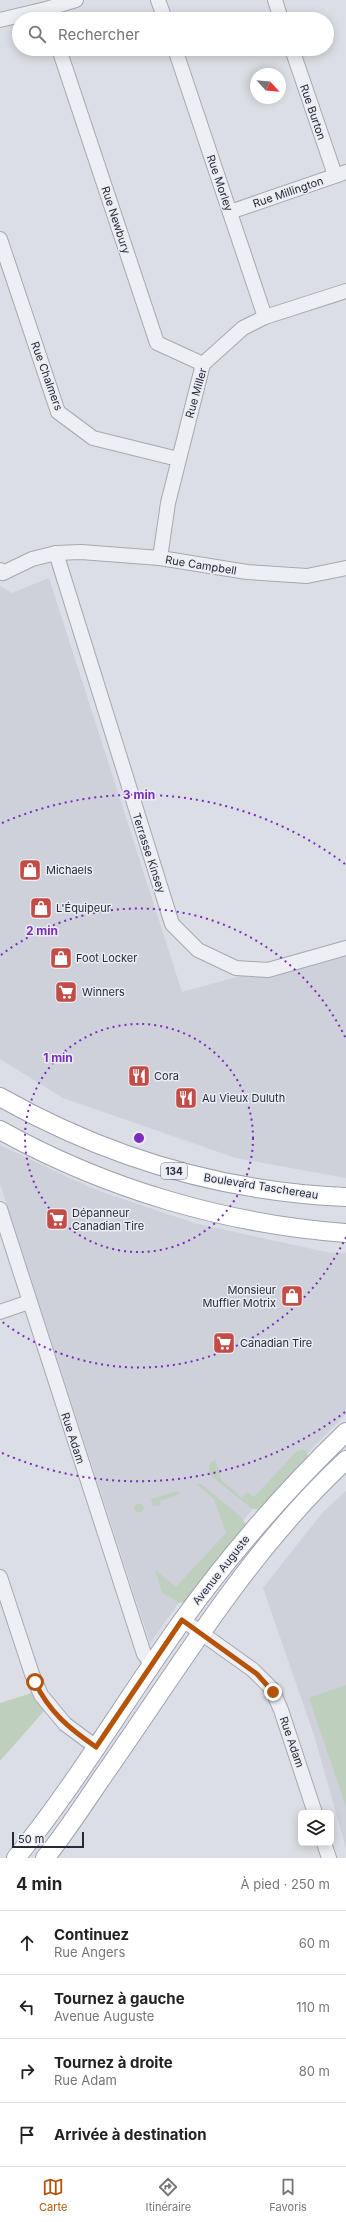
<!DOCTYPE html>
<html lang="fr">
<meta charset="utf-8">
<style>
:root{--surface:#fff;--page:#f6f6f6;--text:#222;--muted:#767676;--line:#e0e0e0;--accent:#b45309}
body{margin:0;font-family:Inter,sans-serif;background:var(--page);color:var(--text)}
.controls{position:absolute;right:12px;bottom:12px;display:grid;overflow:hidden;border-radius:6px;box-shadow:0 2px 10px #0003}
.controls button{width:36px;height:36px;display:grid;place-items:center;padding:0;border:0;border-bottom:1px solid var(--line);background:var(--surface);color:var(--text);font:20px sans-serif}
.compass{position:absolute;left:250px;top:68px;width:36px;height:36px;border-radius:50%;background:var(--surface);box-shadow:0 2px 10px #0003;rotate:116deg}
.scale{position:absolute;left:12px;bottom:10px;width:72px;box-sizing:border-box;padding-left:4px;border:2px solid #272a3a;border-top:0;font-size:11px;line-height:14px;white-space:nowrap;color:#272a3a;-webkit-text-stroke:3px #ebedf3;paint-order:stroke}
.stop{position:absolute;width:12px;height:12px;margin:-9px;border:3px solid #b45309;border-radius:50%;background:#fff}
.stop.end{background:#b45309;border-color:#fff;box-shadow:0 1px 4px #0008}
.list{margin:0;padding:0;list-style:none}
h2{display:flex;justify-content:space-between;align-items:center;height:52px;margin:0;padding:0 16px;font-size:17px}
h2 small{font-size:13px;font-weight:400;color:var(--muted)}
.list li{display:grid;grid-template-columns:26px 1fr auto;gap:12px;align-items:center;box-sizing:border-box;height:64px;padding:0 16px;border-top:1px solid var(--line)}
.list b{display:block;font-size:15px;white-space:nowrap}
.list p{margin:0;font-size:13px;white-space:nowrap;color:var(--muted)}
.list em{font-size:13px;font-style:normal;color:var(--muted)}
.icon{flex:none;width:22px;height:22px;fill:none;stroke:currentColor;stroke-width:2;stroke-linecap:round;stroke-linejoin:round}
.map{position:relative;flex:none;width:346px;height:1858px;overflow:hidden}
.search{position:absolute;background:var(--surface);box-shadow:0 2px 10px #0003;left:12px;right:12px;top:12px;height:44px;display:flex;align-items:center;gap:10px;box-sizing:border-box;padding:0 14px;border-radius:22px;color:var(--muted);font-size:15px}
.sheet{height:308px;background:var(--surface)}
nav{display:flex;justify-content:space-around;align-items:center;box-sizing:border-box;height:56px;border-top:1px solid var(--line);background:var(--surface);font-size:11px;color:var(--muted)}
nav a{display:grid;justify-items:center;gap:2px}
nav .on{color:var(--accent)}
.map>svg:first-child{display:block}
.built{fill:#ced0da}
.green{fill:#bfcfbe}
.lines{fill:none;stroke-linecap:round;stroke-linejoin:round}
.minor-casing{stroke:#a6a8b2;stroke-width:16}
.major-casing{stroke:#9ca0b0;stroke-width:20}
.minor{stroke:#eeeff4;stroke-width:14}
.major{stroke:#fff;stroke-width:18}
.route{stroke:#b45309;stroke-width:5}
.ring{fill:none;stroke:#7b2cbf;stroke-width:2;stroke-dasharray:2 4}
.labels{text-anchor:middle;stroke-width:3;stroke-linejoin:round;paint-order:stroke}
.shield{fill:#ebedf3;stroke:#626472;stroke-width:1}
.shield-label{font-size:10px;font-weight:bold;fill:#272a3a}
.street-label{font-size:11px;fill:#272a3a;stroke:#ebedf3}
.poi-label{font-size:11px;fill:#272a3a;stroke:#ebedf3;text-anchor:start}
.centre{fill:#7b2cbf;stroke:#ebedf3;stroke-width:2}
.ring-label{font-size:12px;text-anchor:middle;font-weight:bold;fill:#7b2cbf;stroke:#ebedf3;stroke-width:3;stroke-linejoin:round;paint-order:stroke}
</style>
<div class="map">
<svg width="346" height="1858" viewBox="0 0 346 1858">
<rect width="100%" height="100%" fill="#dcdee5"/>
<g class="built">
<polygon points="49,578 182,992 346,947 346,1178 236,1158 63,1098 0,1059 0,586 12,593"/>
<polygon points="0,1145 67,1177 102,1192 194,1223 331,1253 346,1253 346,1414 255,1506 193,1583 150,1643 0,1184"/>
<polygon points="346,1491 346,1848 314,1735 263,1588 323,1512"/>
</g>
<g class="green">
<path d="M303 1449 307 1451 308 1458 258 1510 251 1508 210 1475C209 1468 207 1464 215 1460L222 1481 242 1498 247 1492 254 1497 296 1452Z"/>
<polygon points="197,1484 201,1484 240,1516 246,1525 185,1602 179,1603 162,1592 155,1570 176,1587 226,1533 214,1499"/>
<polygon points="177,1491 180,1494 160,1501 161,1505 153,1506 151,1499"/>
<circle cx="139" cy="1508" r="4.5"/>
<polygon points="346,1685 346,1807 309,1698"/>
<polygon points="32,1693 44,1711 0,1761 0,1703"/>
</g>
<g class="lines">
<g class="minor-casing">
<g id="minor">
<polyline points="158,0 165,19"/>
<polyline points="275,0 281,19"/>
<polyline points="0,20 46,9 76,0"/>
<polyline points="59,49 157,343 203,364"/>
<polyline points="175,49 265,317"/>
<polyline points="292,49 335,175"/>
<polyline points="230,212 346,172"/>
<polyline points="0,239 58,412 93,438 178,459"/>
<polyline points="56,553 172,924 198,950 236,968 268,970 346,948"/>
<polyline points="160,558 168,503 203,364 243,328 265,317 346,291"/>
<polyline points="0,570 3,573 32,559 56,553 81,552 160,558 247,572 307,576 346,568"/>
<polyline points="0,1209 144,1654 152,1665"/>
<polyline points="0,1312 29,1302"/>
<polyline points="0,1577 32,1674 41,1695 65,1724 96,1747"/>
<polyline points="183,1620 253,1670 272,1689 281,1710 315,1813"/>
<polyline points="324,1843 329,1858"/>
</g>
</g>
<g class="major-casing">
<g id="major">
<path d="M0 1097C108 1158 221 1192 346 1197"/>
<path d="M0 1130C106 1189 225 1224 346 1233"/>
<path d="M16 1858C77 1783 126 1699 182 1621 231 1553 286 1490 346 1432"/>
<path d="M45 1858C68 1830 87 1799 108 1769 182 1663 250 1549 346 1460"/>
</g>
</g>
<use href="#minor" class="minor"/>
<use href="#major" class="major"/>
</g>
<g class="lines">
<path class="route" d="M35 1682C49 1712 70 1729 96 1747L182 1620 257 1674 273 1692"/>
</g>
<g class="ring">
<circle cx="139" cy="1138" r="114"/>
<path d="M346 1237A229 229 0 0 1 1 1321M1 955A229 229 0 0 1 346 1039"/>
<path d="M345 1412A343 343 0 0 1 2 1453M2 823A343 343 0 0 1 345 864"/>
</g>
<defs>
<g id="shop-square" transform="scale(1.15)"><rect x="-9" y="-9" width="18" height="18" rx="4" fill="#c44c47" stroke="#ebedf3"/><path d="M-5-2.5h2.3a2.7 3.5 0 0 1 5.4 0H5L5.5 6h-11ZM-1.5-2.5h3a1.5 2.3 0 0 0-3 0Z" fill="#fff"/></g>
<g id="supermarket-square" transform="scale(1.15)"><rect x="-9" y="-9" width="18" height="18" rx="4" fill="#c44c47" stroke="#ebedf3"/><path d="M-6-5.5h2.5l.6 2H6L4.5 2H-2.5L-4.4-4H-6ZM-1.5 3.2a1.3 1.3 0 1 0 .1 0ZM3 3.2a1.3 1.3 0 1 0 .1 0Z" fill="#fff"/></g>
<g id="restaurant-square" transform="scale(1.15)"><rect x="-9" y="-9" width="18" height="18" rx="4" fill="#c44c47" stroke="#ebedf3"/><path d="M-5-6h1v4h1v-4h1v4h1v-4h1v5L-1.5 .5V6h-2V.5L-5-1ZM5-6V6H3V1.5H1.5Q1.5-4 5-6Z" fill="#fff"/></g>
</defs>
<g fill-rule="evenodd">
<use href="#shop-square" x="30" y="870"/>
<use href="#shop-square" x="41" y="908"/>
<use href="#shop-square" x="61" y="958"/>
<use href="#supermarket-square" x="66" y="992"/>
<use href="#restaurant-square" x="139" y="1076"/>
<use href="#restaurant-square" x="186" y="1098"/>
<use href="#supermarket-square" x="57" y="1219"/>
<use href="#shop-square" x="292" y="1296"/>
<use href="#supermarket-square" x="224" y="1343"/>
</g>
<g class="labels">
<rect class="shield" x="161" y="1163" width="26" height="16" rx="3"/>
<g class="shield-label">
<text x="174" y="1175">134</text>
</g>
<g class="street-label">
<text transform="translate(313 112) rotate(71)" y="4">Rue Burton</text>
<text transform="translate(220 183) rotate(71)" y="4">Rue Morley</text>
<text transform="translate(288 192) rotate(-19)" y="4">Rue Millington</text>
<text transform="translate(116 220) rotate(72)" y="4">Rue Newbury</text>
<text transform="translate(47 376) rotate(70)" y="4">Rue Chalmers</text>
<text transform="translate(196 393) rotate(-74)" y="4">Rue Miller</text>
<text transform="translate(201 565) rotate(9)" y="4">Rue Campbell</text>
<text transform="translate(149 853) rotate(72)" y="4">Terrasse Kinsey</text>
<text transform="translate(261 1186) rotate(9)" y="4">Boulevard Taschereau</text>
<text transform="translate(73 1438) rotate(72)" y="4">Rue Adam</text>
<text transform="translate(221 1570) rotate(-52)" y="4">Avenue Auguste</text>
<text transform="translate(292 1742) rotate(71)" y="4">Rue Adam</text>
</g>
<g class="poi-label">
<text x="46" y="874">Michaels</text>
<text x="56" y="912">L'Équipeur</text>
<text x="76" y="962">Foot Locker</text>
<text x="82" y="996">Winners</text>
<text x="154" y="1080">Cora</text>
<text x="202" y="1102">Au Vieux Duluth</text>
<text x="72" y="1217">Dépanneur<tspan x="72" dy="13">Canadian Tire</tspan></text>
<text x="276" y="1294" text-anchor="end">Monsieur<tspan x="276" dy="13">Muffler Motrix</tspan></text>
<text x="240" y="1347">Canadian Tire</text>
</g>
</g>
<circle cx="139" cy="1138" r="6" class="centre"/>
<g class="ring-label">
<text x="139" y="799">3 min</text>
<text x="42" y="935">2 min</text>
<text x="58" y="1062">1 min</text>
</g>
</svg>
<div class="controls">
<button><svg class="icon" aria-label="layers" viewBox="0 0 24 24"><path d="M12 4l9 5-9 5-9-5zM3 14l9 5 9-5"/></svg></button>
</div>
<svg class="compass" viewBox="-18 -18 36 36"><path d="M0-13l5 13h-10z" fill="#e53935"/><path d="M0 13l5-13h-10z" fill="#767676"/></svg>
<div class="scale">50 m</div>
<div class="stop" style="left:35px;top:1682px"></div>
<div class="stop end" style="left:273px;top:1692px"></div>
<div class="search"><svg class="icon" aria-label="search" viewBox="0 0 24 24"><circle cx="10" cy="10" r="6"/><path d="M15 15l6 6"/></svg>Rechercher</div>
</div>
<section class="sheet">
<h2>4 min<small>À pied · 250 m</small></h2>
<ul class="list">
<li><svg class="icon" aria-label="ahead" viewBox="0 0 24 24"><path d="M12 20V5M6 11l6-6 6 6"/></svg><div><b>Continuez</b><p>Rue Angers</p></div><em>60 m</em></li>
<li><svg class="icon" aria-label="left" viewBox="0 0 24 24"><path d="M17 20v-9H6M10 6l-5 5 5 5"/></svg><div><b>Tournez à gauche</b><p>Avenue Auguste</p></div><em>110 m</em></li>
<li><svg class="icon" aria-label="right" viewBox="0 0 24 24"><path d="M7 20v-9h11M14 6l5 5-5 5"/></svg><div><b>Tournez à droite</b><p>Rue Adam</p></div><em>80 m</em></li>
<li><svg class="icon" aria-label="arrive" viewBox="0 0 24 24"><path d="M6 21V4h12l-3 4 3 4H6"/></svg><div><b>Arrivée à destination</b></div></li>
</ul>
</section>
<nav>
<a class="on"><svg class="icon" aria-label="map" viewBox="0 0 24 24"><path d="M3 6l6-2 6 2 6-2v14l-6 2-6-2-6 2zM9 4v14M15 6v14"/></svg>Carte</a>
<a><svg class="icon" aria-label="directions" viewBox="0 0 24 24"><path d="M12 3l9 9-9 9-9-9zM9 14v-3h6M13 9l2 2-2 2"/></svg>Itinéraire</a>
<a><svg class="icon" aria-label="saved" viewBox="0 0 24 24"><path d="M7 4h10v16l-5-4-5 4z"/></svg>Favoris</a>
</nav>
